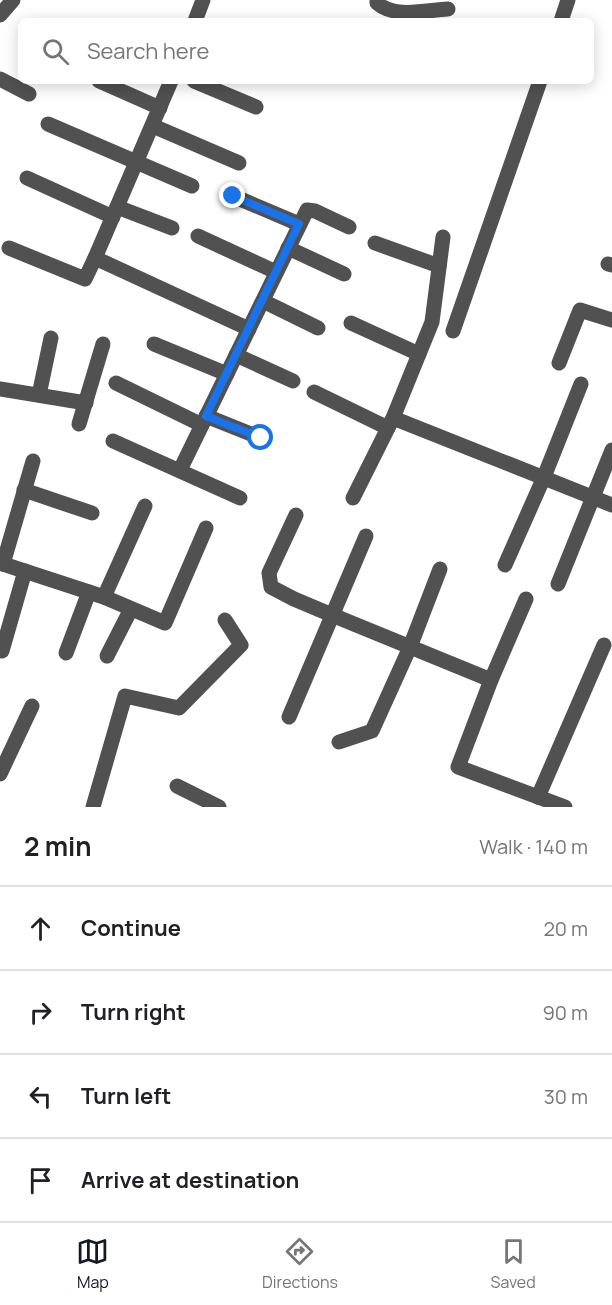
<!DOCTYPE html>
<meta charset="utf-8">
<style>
:root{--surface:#fff;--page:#f2f2f2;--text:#202124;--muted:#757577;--line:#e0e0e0;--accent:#111827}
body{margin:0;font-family:Manrope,sans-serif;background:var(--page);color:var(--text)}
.stop{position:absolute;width:18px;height:18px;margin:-14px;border:4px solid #1a73e8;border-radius:50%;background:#fff}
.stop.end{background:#1a73e8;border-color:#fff;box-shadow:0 2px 6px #0008}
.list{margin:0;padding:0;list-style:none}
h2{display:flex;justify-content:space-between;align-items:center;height:78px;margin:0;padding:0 24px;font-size:26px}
h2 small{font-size:20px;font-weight:400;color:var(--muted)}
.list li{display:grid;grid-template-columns:39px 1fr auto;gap:18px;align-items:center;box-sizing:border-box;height:84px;padding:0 24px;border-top:2px solid var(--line)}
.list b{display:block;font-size:22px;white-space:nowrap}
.list em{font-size:20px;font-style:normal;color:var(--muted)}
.icon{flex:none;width:33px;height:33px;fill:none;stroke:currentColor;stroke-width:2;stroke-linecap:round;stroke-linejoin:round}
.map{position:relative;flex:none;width:612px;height:807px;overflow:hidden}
.search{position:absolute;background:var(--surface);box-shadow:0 3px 15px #0003;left:18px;right:18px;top:18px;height:66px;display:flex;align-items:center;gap:15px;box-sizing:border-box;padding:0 21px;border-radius:9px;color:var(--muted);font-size:22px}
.sheet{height:414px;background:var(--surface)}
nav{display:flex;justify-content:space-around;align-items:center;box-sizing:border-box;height:84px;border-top:2px solid var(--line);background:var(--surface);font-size:16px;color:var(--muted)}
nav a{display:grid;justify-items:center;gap:3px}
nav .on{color:var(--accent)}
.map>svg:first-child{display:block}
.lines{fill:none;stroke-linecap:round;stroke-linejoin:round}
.minor{stroke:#515151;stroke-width:15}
.route{stroke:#1a73e8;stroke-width:8}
</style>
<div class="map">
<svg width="612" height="807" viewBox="0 0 612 807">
<rect width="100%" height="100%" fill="#fff"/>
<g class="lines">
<g class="minor">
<path d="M377 0V3C395 19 426 10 448 9"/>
<polyline points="0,15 13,0"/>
<polyline points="195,21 203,0"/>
<polyline points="561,21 568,0"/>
<polyline points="0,79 29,94"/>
<polyline points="99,81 160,108"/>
<polyline points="171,81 95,258 249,329"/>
<polyline points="194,81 256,107"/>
<polyline points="48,124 192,186"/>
<polyline points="153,126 239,163"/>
<polyline points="27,178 113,217"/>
<polyline points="233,196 299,224"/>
<polyline points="117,207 172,228"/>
<polyline points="198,236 276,272"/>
<polyline points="375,243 439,266"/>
<polyline points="9,248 85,279 95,258"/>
<polyline points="288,248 344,274"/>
<polyline points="608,264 612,265"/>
<polyline points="263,301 318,328"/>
<polyline points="351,323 419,354"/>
<polyline points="453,331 540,81"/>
<polyline points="154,344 227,374"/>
<polyline points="236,355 293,381"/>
<polyline points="559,363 580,310 612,320"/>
<polyline points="116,383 202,425"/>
<polyline points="0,389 86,403"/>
<polyline points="314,392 388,428"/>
<polyline points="39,395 51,338"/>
<polyline points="206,416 261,438"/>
<polyline points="393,418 612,505"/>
<polyline points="79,424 103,344"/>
<polyline points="113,441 240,498"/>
<polyline points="180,470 307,210 315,211 349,227"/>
<polyline points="24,490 92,513"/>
<polyline points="353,498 393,418 432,322 443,237"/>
<polyline points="296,515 269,573 271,587 294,599 332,615 491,680 458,767 565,807"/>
<polyline points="0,563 104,597 165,623 206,528"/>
<polyline points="3,564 33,461"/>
<polyline points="505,565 544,477 581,384"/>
<polyline points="558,584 612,450"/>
<polyline points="104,597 145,506"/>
<polyline points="2,651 25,571"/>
<polyline points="66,653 89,592"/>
<polyline points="107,656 131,609"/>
<polyline points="491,680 526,599"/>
<polyline points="289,717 366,536"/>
<polyline points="339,742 372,731 410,647 440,569"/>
<polyline points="0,774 32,706"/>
<polyline points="177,786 219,807"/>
<polyline points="538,797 604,645"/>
<polyline points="93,807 125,696 179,708 241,645 225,620"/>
</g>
</g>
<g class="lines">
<polyline class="route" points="233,196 299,224 206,416 261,438"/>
</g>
</svg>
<div class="stop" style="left:261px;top:438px"></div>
<div class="stop end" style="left:233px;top:196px"></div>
<div class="search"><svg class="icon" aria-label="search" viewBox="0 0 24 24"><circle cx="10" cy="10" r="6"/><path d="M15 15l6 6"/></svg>Search here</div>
</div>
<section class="sheet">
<h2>2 min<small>Walk · 140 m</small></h2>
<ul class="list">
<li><svg class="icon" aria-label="ahead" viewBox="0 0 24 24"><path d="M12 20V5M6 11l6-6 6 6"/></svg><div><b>Continue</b></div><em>20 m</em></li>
<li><svg class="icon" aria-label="right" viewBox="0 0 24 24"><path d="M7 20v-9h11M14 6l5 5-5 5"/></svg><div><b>Turn right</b></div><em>90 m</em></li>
<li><svg class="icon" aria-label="left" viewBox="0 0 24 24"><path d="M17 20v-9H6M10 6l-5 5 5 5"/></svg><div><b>Turn left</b></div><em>30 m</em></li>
<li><svg class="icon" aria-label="arrive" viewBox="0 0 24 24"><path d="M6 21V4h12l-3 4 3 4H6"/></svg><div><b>Arrive at destination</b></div></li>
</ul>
</section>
<nav>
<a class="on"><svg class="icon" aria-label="map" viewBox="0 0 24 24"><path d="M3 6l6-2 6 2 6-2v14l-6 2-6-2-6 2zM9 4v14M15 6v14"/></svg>Map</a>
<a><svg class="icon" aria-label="directions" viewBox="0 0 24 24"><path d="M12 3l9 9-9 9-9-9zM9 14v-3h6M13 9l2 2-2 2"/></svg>Directions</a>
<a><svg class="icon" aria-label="saved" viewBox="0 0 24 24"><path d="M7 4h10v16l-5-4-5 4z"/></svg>Saved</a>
</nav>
